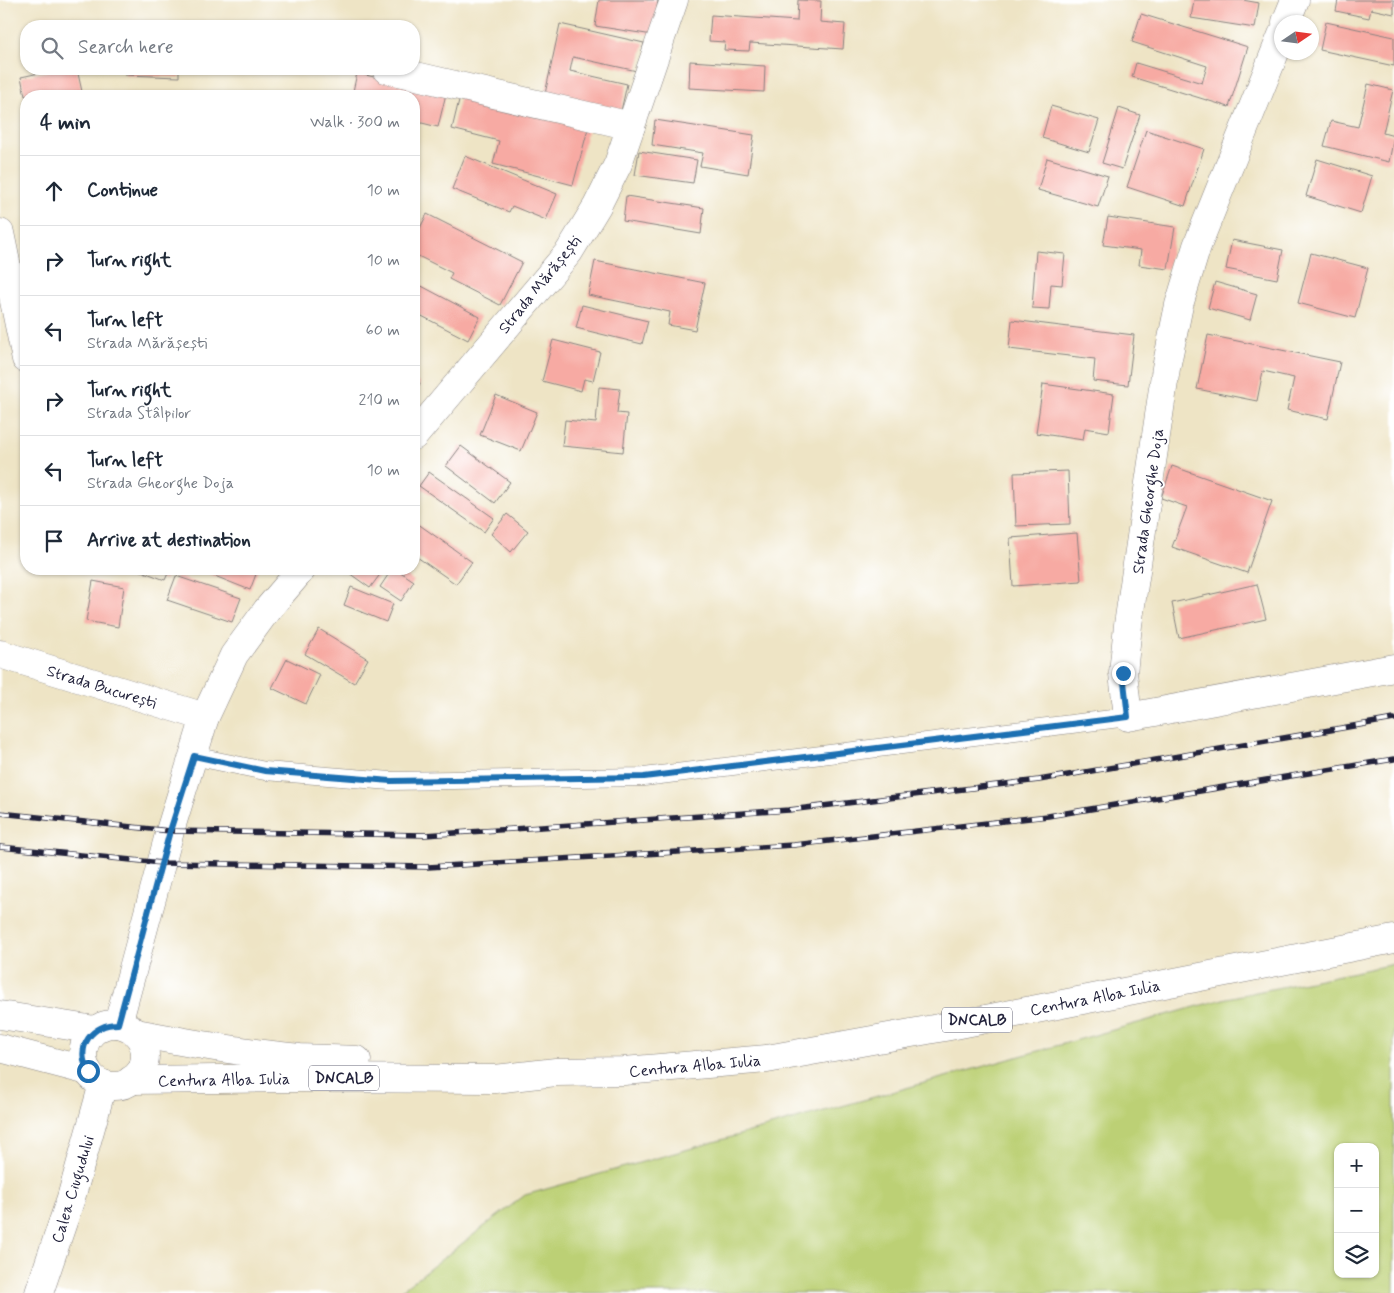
<!DOCTYPE html>
<meta charset="utf-8">
<style>
:root{--surface:#fff;--page:#f6f6f7;--text:#1f2937;--muted:#747a83;--line:#e0e1e3}
body{margin:0;font-family:Mynerve,sans-serif;background:var(--page);color:var(--text)}
.controls{position:absolute;right:15px;bottom:15px;display:grid;overflow:hidden;border-radius:10px;box-shadow:0 1px 4px #0004}
.controls button{width:45px;height:45px;display:grid;place-items:center;padding:0;border:0;border-bottom:1px solid var(--line);background:var(--surface);color:var(--text);font:25px sans-serif}
.compass{position:absolute;left:1274px;top:15px;width:45px;height:45px;border-radius:50%;background:var(--surface);box-shadow:0 1px 4px #0004;rotate:77deg}
.stop{position:absolute;width:15px;height:15px;margin:-11px;border:4px solid #1f6fb2;border-radius:50%;background:#fff}
.stop.end{background:#1f6fb2;border-color:#fff;box-shadow:0 1px 5px #0008}
.list{margin:0;padding:0;list-style:none}
h2{display:flex;justify-content:space-between;align-items:center;height:65px;margin:0;padding:0 20px;font-size:21px}
h2 small{font-size:16px;font-weight:400;color:var(--muted)}
.list li{display:grid;grid-template-columns:32px 1fr auto;gap:15px;align-items:center;box-sizing:border-box;height:70px;padding:0 20px;border-top:1px solid var(--line)}
.list b{display:block;font-size:19px;white-space:nowrap}
.list p{margin:0;font-size:16px;white-space:nowrap;color:var(--muted)}
.list em{font-size:16px;font-style:normal;color:var(--muted)}
.icon{flex:none;width:28px;height:28px;fill:none;stroke:currentColor;stroke-width:2;stroke-linecap:round;stroke-linejoin:round}
.map{position:relative;flex:none;width:1394px;height:1293px;overflow:hidden}
.search{position:absolute;background:var(--surface);box-shadow:0 1px 4px #0004;left:20px;top:20px;width:400px;height:55px;display:flex;align-items:center;gap:12px;box-sizing:border-box;padding:0 18px;border-radius:20px;color:var(--muted);font-size:19px}
.panel{position:absolute;background:var(--surface);box-shadow:0 1px 4px #0004;left:20px;top:90px;width:400px;height:485px;border-radius:20px}
.map>svg:first-child{display:block}
.green{fill:#bcd074;stroke:#6f7958;fill-rule:evenodd}
.building{fill:#f7aaa3}
.lines{fill:none;stroke-linecap:round;stroke-linejoin:round}
.service-casing{stroke:#888380;stroke-width:19}
.minor-casing{stroke:#888380;stroke-width:29}
.tertiary-casing{stroke:#888380;stroke-width:29}
.secondary-casing{stroke:#888380;stroke-width:29}
.primary-casing{stroke:#888380;stroke-width:29}
.service{stroke:#fff;stroke-width:18}
.minor{stroke:#fff;stroke-width:28}
.tertiary{stroke:#fff;stroke-width:28}
.secondary{stroke:#fff;stroke-width:28}
.primary{stroke:#fff;stroke-width:28}
.rail-casing{stroke:#22223b;stroke-width:5.5}
.rail{stroke:#fff;stroke-width:4;stroke-dasharray:11;stroke-linecap:butt}
.route{stroke:#1f6fb2;stroke-width:6}
.labels{text-anchor:middle;stroke-width:4;stroke-linejoin:round;paint-order:stroke}
.shield{fill:#fff;stroke:#646476;stroke-width:1}
.shield-label{font-size:15px;font-weight:bold;fill:#22223b}
.street-label{font-size:16px;fill:#22223b;stroke:#fff}
</style>
<div class="map">
<svg width="1394" height="1293" viewBox="0 0 1394 1293">
<rect width="100%" height="100%" fill="#fff"/>
<filter id="ink" filterUnits="userSpaceOnUse"><feTurbulence type="fractalNoise" baseFrequency=".02" numOctaves="2"/><feDisplacementMap in="SourceGraphic" scale="10" xChannelSelector="R" yChannelSelector="G"/><feConvolveMatrix kernelMatrix="1 2 1 2 8 2 1 2 1" color-interpolation-filters="sRGB"/></filter>
<filter id="wash" filterUnits="userSpaceOnUse"><feTurbulence type="fractalNoise" baseFrequency=".0096" numOctaves="4" result="noise"/><feDisplacementMap in="SourceGraphic" scale="20" xChannelSelector="R" yChannelSelector="G"/><feGaussianBlur stdDeviation="1.12" result="paint"/><feColorMatrix in="noise" values="0 0 0 0 0 0 0 0 0 0 0 0 0 0 0 0 0 1.4 0 .05"/><feComposite in="paint" operator="in"/></filter>
<g filter="url(#wash)">
<rect width="100%" height="100%" fill="#eee4c5"/>
<path class="green" d="M1394 964V1293H398L525 1195 1227 998ZM1338 1147H1375V1274H1338Z"/>
<g id="blocks">
<g class="building">
<polygon points="599,0 658,0 653,35 595,26"/>
<polygon points="798,0 821,1 820,22 845,24 843,49 750,43 749,51 724,50 725,42 709,41 711,15 797,21"/>
<polygon points="1194,0 1243,0 1259,3 1255,28 1191,18"/>
<polygon points="1338,0 1394,0 1394,14 1371,9 1369,18 1336,11"/>
<polygon points="1141,14 1248,47 1229,107 1132,77 1136,63 1202,83 1207,66 1132,42"/>
<polygon points="1326,22 1394,37 1394,66 1320,50"/>
<polygon points="560,24 644,43 637,71 573,57 570,71 627,84 621,111 545,94"/>
<polygon points="690,61 765,66 764,92 689,88"/>
<polygon points="58,69 77,69 83,96 25,96 21,77"/>
<polygon points="125,69 179,69 179,77 125,75"/>
<polygon points="357,73 446,94 438,127 414,121 414,96 352,96"/>
<polygon points="1368,84 1393,90 1383,133 1394,136 1389,162 1324,146 1331,121 1358,127"/>
<polygon points="460,96 588,129 573,185 493,164 499,141 452,129"/>
<polygon points="1051,106 1099,120 1089,152 1042,138"/>
<polygon points="1119,108 1140,115 1122,169 1102,163"/>
<polygon points="655,120 754,135 748,174 700,166 703,153 652,145"/>
<polygon points="1146,130 1204,149 1185,206 1127,187"/>
<polygon points="639,151 697,160 693,183 635,175"/>
<polygon points="465,156 557,194 546,220 512,206 509,212 452,189"/>
<polygon points="1047,158 1108,176 1098,207 1038,190"/>
<polygon points="1317,159 1372,176 1361,213 1306,196"/>
<polygon points="626,196 704,208 701,234 623,221"/>
<polygon points="427,214 522,262 500,305 449,279 452,273 414,254 414,240"/>
<polygon points="1108,217 1175,227 1168,269 1139,265 1141,250 1103,245"/>
<polygon points="1232,240 1283,250 1277,279 1226,269"/>
<polygon points="1036,251 1065,254 1062,285 1051,284 1049,309 1032,308"/>
<polygon points="1311,253 1368,268 1355,318 1298,303"/>
<polygon points="595,261 705,283 695,330 668,325 670,312 588,295"/>
<polygon points="414,282 480,317 468,340 414,312"/>
<polygon points="1215,282 1257,294 1250,320 1208,308"/>
<polygon points="582,305 648,321 642,344 576,328"/>
<polygon points="1012,320 1134,335 1128,385 1093,381 1095,359 1009,349"/>
<polygon points="1208,335 1340,362 1328,419 1287,410 1294,378 1263,371 1257,401 1197,389"/>
<polygon points="553,340 600,352 593,381 584,379 581,391 542,381"/>
<polygon points="414,380 420,383 414,395"/>
<polygon points="1043,384 1114,394 1109,432 1085,428 1083,440 1036,433"/>
<polygon points="599,387 620,389 617,413 627,414 623,452 562,446 565,420 596,423"/>
<polygon points="496,395 537,412 521,451 480,435"/>
<polygon points="461,446 510,482 495,503 446,466"/>
<polygon points="1172,466 1272,501 1247,573 1172,547 1187,507 1161,498"/>
<polygon points="1068,471 1070,524 1016,526 1014,473"/>
<polygon points="429,472 494,518 484,532 419,486"/>
<polygon points="507,514 528,531 511,552 491,534"/>
<polygon points="414,521 472,562 456,584 414,555"/>
<polygon points="1077,533 1081,581 1013,586 1010,538"/>
<polygon points="136,569 170,569 165,580"/>
<polygon points="197,569 258,569 250,590"/>
<polygon points="352,569 384,569 370,588 349,573"/>
<polygon points="392,569 396,569 414,581 401,601 380,587"/>
<polygon points="176,576 241,598 232,622 167,600"/>
<polygon points="93,581 124,587 118,627 86,621"/>
<polygon points="1257,584 1266,619 1179,638 1172,603"/>
<polygon points="351,587 393,604 386,622 344,605"/>
<polygon points="319,629 368,659 354,683 305,654"/>
<polygon points="287,659 320,675 306,704 272,688"/>
</g>
</g>
</g>
<g filter="url(#ink)">
<use href="#blocks" fill-opacity="0" stroke="#888380" stroke-width="1"/>
<g class="lines">
<g class="service-casing">
<polyline id="service" points="193,756 265,771 391,781 644,777 1128,717"/>
</g>
<g class="minor-casing">
<g id="minor">
<polyline points="1286,22 1295,0"/>
<polyline points="1282,35 1197,246 1179,305 1166,368 1128,625 1123,673 1128,717 1394,668"/>
<polyline points="386,69 631,126"/>
<polyline points="0,233 26,359"/>
</g>
</g>
<g class="tertiary-casing">
<g id="tertiary">
<polyline points="414,436 569,252 597,206 618,164 674,0"/>
<polyline points="205,717 234,655 267,610 302,569"/>
</g>
</g>
<g class="secondary-casing">
<g id="secondary">
<polyline points="0,654 205,717 170,831 118,1024"/>
<polyline points="39,1293 71,1198 103,1084"/>
</g>
</g>
<g class="primary-casing">
<g id="primary">
<polyline points="0,1015 95,1030"/>
<circle cx="114" cy="1055" r="31"/>
<path d="M136 1033C190 1043 245 1053 300 1058 319 1059 338 1059 357 1060"/>
<polyline points="0,1048 88,1071"/>
<polyline points="131,1080 298,1078 495,1079 556,1072 624,1071 767,1059 950,1026 1394,939"/>
</g>
</g>
<use href="#service" class="service"/>
<use href="#minor" class="minor"/>
<use href="#tertiary" class="tertiary"/>
<use href="#secondary" class="secondary"/>
<use href="#primary" class="primary"/>
<g class="rail-casing">
<g id="rail">
<polyline points="0,813 170,831 425,835 789,810 1039,780 1394,719"/>
<polyline points="0,847 162,863 428,867 794,845 1048,816 1394,759"/>
</g>
</g>
<use href="#rail" class="rail"/>
</g>
</g>
<g class="lines" filter="url(#ink)">
<path class="route" d="M88 1071C75 1046 92 1024 118 1024L170 831 194 756 265 771 391 781 644 777 1128 717 1123 673"/>
</g>
<g class="labels">
<g class="shield">
<rect x="942" y="1007.5" width="70" height="25" rx="4"/>
<rect x="309" y="1065.5" width="70" height="25" rx="4"/>
</g>
<g class="shield-label">
<text x="977" y="1025">DNCALB</text>
<text x="344" y="1083">DNCALB</text>
</g>
<g class="street-label">
<text transform="translate(539 284) rotate(-51)" y="6">Strada Mărășești</text>
<text transform="translate(1147 501) rotate(-82)" y="6">Strada Gheorghe Doja</text>
<text transform="translate(102 686) rotate(17)" y="6">Strada București</text>
<text transform="translate(1095 997) rotate(-11)" y="6">Centura Alba Iulia</text>
<text transform="translate(695 1065) rotate(-5)" y="6">Centura Alba Iulia</text>
<text transform="translate(224 1079) rotate(-1)" y="6">Centura Alba Iulia</text>
<text transform="translate(72 1189) rotate(-73)" y="6">Calea Ciugudului</text>
</g>
</g>
</svg>
<div class="controls">
<button>+</button>
<button>−</button>
<button><svg class="icon" aria-label="layers" viewBox="0 0 24 24"><path d="M12 4l9 5-9 5-9-5zM3 14l9 5 9-5"/></svg></button>
</div>
<svg class="compass" viewBox="-18 -18 36 36"><path d="M0-13l5 13h-10z" fill="#e53935"/><path d="M0 13l5-13h-10z" fill="#747a83"/></svg>
<div class="stop" style="left:88px;top:1071px"></div>
<div class="stop end" style="left:1123px;top:673px"></div>
<div class="search"><svg class="icon" aria-label="search" viewBox="0 0 24 24"><circle cx="10" cy="10" r="6"/><path d="M15 15l6 6"/></svg>Search here</div>
<section class="panel">
<h2>4 min<small>Walk · 300 m</small></h2>
<ul class="list">
<li><svg class="icon" aria-label="ahead" viewBox="0 0 24 24"><path d="M12 20V5M6 11l6-6 6 6"/></svg><div><b>Continue</b></div><em>10 m</em></li>
<li><svg class="icon" aria-label="right" viewBox="0 0 24 24"><path d="M7 20v-9h11M14 6l5 5-5 5"/></svg><div><b>Turn right</b></div><em>10 m</em></li>
<li><svg class="icon" aria-label="left" viewBox="0 0 24 24"><path d="M17 20v-9H6M10 6l-5 5 5 5"/></svg><div><b>Turn left</b><p>Strada Mărășești</p></div><em>60 m</em></li>
<li><svg class="icon" aria-label="right" viewBox="0 0 24 24"><path d="M7 20v-9h11M14 6l5 5-5 5"/></svg><div><b>Turn right</b><p>Strada Stâlpilor</p></div><em>210 m</em></li>
<li><svg class="icon" aria-label="left" viewBox="0 0 24 24"><path d="M17 20v-9H6M10 6l-5 5 5 5"/></svg><div><b>Turn left</b><p>Strada Gheorghe Doja</p></div><em>10 m</em></li>
<li><svg class="icon" aria-label="arrive" viewBox="0 0 24 24"><path d="M6 21V4h12l-3 4 3 4H6"/></svg><div><b>Arrive at destination</b></div></li>
</ul>
</section>
</div>
